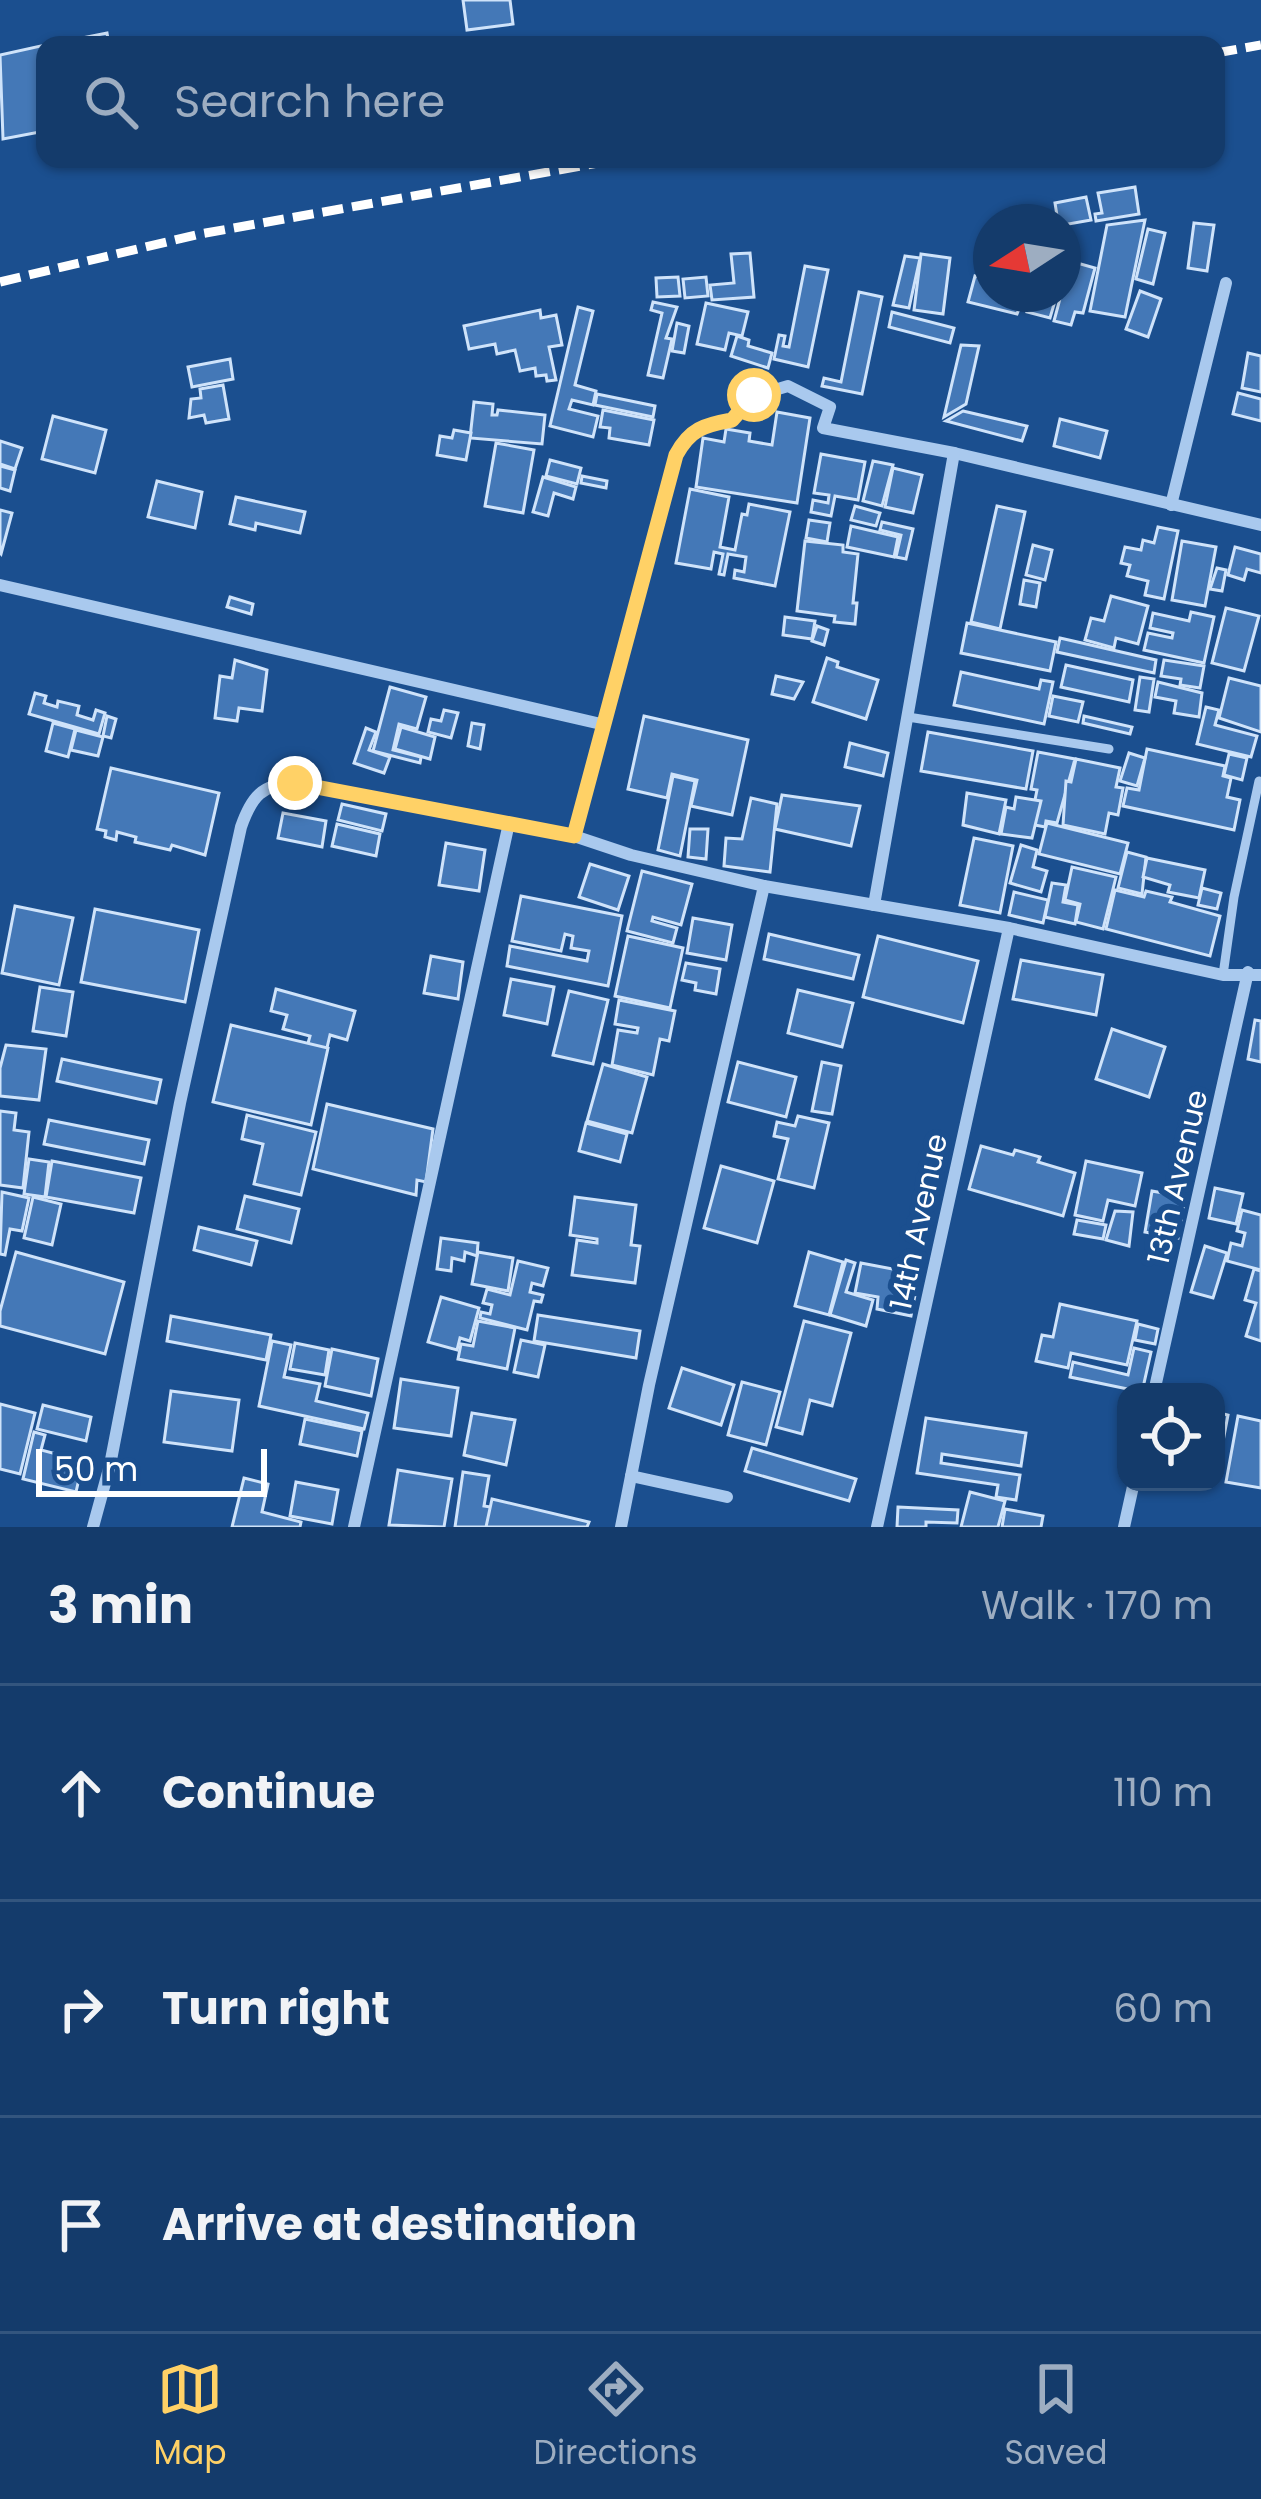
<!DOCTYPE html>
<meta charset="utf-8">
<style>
:root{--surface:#143b6b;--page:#1d4271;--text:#f1f3f6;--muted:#9dadc1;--line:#33557e;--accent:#ffd166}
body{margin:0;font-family:Poppins,sans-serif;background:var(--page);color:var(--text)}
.controls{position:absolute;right:36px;bottom:36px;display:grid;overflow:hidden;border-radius:24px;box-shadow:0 3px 9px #0004}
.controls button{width:108px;height:108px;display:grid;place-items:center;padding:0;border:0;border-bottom:3px solid var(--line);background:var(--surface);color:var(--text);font:60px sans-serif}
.compass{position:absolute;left:973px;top:204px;width:108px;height:108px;border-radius:50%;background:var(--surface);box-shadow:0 3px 9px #0004;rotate:258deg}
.scale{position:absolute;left:36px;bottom:30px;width:231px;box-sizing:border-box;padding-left:12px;border:6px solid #fff;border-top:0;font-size:33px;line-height:42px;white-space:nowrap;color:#fff;-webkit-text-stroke:9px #1b4f8f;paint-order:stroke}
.stop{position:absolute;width:36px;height:36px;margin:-27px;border:9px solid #ffd166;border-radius:50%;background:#fff}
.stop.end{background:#ffd166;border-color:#fff;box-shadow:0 3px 12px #0008}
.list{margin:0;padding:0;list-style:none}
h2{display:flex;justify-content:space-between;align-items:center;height:156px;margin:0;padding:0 48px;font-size:51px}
h2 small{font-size:39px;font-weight:400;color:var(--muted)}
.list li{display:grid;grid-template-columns:78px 1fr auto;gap:36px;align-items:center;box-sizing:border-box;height:216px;padding:0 48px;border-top:3px solid var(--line)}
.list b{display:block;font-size:45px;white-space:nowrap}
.list em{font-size:39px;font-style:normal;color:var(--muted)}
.icon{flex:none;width:66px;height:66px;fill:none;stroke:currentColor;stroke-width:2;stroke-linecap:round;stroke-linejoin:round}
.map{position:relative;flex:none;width:1261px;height:1527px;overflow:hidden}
.search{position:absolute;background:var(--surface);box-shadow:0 3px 9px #0004;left:36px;right:36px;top:36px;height:132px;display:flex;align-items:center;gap:30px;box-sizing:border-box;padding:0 42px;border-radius:24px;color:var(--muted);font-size:45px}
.sheet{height:804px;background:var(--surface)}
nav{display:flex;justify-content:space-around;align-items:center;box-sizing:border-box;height:168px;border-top:3px solid var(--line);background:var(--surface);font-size:33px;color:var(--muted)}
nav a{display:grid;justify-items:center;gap:6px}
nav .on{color:var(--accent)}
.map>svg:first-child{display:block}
.building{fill:#4478b7;stroke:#cfe3fa;stroke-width:3}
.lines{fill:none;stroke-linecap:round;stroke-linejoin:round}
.lane{stroke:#a9c9ee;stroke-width:9}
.street{stroke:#a9c9ee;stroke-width:12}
.rail{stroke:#fff;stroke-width:9;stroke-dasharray:21 9;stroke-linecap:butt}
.route{stroke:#ffd166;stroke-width:15}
.labels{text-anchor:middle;stroke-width:12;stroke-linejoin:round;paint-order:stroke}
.street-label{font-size:30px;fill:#fff;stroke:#1b4f8f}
</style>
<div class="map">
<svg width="1261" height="1527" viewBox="0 0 1261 1527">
<rect width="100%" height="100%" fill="#1b4f8f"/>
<g class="building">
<polygon points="463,0 510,0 513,24 467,30"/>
<polygon points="107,33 109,45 47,45"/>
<polygon points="45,45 45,131 3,139 0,55"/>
<polygon points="1135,187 1139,214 1096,221 1095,214 1102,213 1098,193"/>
<polygon points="1086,197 1091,220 1063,225 1058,222 1055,203"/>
<polygon points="1145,220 1125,317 1090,311 1107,225"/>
<polygon points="1194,223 1214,225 1207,271 1188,268"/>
<polygon points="1148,229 1165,233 1153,284 1136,279"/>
<polygon points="750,253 754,297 712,300 710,285 734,283 731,254"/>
<polygon points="921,254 950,258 943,314 914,310"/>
<polygon points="905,256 920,258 909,308 893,305"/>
<polygon points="1070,261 1095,268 1083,313 1075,312 1071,325 1054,321"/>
<polygon points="805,266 828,270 808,367 774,359 779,335 785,336 783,346 789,347"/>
<polygon points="975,276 991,281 991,294 1025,294 1017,314 968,302"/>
<polygon points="678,277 680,296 657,297 656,278"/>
<polygon points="706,277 708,296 685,298 683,279"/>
<polygon points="1140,291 1161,299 1148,337 1126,329"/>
<polygon points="859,292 882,297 862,394 822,386 824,378 841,382"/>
<polygon points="1032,294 1057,294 1050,318 1027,312"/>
<polygon points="653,302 677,307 666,338 672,339 663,378 648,375 662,313 651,310"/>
<polygon points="706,303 748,312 742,336 729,333 725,350 697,344"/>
<polygon points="578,307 593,311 575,385 596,391 593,405 572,400 569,409 598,416 593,437 550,426"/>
<polygon points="540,310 541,318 556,315 562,345 549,347 556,380 547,381 546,375 536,376 535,368 520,371 515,350 497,354 495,344 469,349 464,326"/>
<polygon points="892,312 954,328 950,343 889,327"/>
<polygon points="677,323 689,326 684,353 672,351"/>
<polygon points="737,336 749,340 748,346 772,353 768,368 731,356"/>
<polygon points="961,345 979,346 966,404 944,417"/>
<polygon points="1248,353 1261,356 1261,392 1242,388"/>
<polygon points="230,359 233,379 192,387 188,367"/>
<polygon points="223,385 229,419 206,423 204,415 189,418 191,399 201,398 200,389"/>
<polygon points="1238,393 1261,399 1261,421 1233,414"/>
<polygon points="597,394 655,406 653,417 595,405"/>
<polygon points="474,402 493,404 492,415 497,415 498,410 545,415 542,444 470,438"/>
<polygon points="603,410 654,420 649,445 609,438 610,428 600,427"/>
<polygon points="963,411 1027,426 1022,441 946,421"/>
<polygon points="777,412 810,418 797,503 696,487 703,438 724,442 726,429 750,433 749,441 772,445"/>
<polygon points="53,416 106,430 95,473 42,459"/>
<polygon points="1060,419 1107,431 1100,458 1054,446"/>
<polygon points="454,430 471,433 466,460 437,455 440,436 452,438"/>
<polygon points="0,441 22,448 15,469 0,464"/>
<polygon points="496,443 534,450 523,513 485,506"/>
<polygon points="821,454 865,462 858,500 835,496 831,516 811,512 813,500 828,503 829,495 814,493"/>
<polygon points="550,460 581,468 577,484 546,476"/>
<polygon points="873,461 893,465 882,506 863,501"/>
<polygon points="0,466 15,470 10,491 0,488"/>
<polygon points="893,468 922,475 913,513 885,507"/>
<polygon points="582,476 607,481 606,488 581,483"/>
<polygon points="543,477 576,487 573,499 554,493 548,516 533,512"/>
<polygon points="157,481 202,492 195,528 148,517"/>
<polygon points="690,489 729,497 720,547 735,550 742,514 747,515 749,504 790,512 775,586 734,578 735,570 744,572 746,557 728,554 724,575 719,574 723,554 714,552 711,569 676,563"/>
<polygon points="236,497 305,512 300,533 256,523 255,530 230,524"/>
<polygon points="855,506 880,513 876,526 851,520"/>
<polygon points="997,506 1025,512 1000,629 971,622"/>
<polygon points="0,510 12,513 1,554 0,553"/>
<polygon points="809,520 830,523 827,542 806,538"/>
<polygon points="882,522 913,529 906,559 896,557 901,535 880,530"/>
<polygon points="851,526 898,537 894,557 847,547"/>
<polygon points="1158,527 1178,531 1164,599 1145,595 1148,581 1127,576 1130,565 1121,563 1125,547 1141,550 1143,540 1154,543"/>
<polygon points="805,541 843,545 843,552 858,554 853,603 857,603 855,624 834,622 835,616 797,611"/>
<polygon points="1182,541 1216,547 1205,606 1172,600"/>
<polygon points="1033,545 1052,550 1045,580 1026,575"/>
<polygon points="1235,547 1261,554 1261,573 1247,569 1244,580 1228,575"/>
<polygon points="1217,568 1226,570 1222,591 1210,589"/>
<polygon points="1024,580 1040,583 1036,607 1020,604"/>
<polygon points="1111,596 1148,606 1138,644 1116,638 1114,648 1085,640 1091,618 1104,621"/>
<polygon points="230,597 253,604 251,614 227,607"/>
<polygon points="1226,608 1259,616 1244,671 1212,663"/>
<polygon points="1191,612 1214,617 1204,663 1144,650 1148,633 1172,638 1173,633 1150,628 1153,613 1189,621"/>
<polygon points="785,617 815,621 812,639 783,635"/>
<polygon points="967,623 1056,642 1050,671 961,653"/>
<polygon points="817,626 828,630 824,645 812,641"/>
<polygon points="1060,638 1156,660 1154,673 1057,652"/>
<polygon points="827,658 838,662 837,667 878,680 866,719 813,702"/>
<polygon points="235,660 267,670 262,711 239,708 237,721 215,718 220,676 232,678"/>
<polygon points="1164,660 1204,666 1200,688 1180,685 1181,679 1161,676"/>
<polygon points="1066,665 1133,680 1129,702 1061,687"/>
<polygon points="961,672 1039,689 1041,680 1053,682 1044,724 954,705"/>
<polygon points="776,676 803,682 794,699 772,694"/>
<polygon points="1140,677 1154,679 1149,712 1135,710"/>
<polygon points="1229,678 1261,686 1261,732 1219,718"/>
<polygon points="1158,682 1202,693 1199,717 1174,713 1176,701 1155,697"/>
<polygon points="390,687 426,697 417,729 399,724 393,750 421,757 420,763 373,751"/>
<polygon points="35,693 46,696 44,703 57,707 58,701 79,706 77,715 93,720 96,710 105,713 99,734 29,714"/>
<polygon points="1053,696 1083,702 1078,722 1049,716"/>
<polygon points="1206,707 1219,710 1215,725 1257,736 1251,757 1197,744"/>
<polygon points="444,710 458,713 451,738 428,732 431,719 441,721"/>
<polygon points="107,716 116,719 111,738 103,736"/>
<polygon points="644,716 748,740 732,815 691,806 697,780 672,774 667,798 628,789"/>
<polygon points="1084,716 1132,727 1130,734 1083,723"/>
<polygon points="53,723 75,729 68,757 46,751"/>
<polygon points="472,723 484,725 480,749 468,746"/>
<polygon points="401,727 435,737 430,759 395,749"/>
<polygon points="366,728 376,732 369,750 390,757 384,773 354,763"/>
<polygon points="76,730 103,737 98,756 71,750"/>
<polygon points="928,732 1033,751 1026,789 921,771"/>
<polygon points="850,743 888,753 883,776 845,767"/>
<polygon points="1147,749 1225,766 1223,776 1231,778 1227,797 1240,800 1234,830 1123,806 1127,788 1139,790"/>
<polygon points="1038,752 1075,759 1057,823 1046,821 1045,827 1030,824 1037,790 1031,789"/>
<polygon points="1129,753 1145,758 1137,786 1120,781"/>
<polygon points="1229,754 1247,758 1242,780 1224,775"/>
<polygon points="1076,759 1120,768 1116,787 1123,788 1118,815 1109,813 1105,834 1063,825 1066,781 1071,782"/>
<polygon points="111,768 219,793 205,855 172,845 170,850 135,842 136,837 117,832 116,840 105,837 106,831 97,829"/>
<polygon points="673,776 695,781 680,856 658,850"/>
<polygon points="967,793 1006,800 999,834 963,825"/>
<polygon points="782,795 860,806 851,846 775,829"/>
<polygon points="1016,797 1041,801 1032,838 1001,834 1006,807 1014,809"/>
<polygon points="751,798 777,804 770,872 724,866 726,838 742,839"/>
<polygon points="342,804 386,814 382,831 338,820"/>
<polygon points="283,813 326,821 322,847 278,838"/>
<polygon points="1047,823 1128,843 1120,874 1039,854"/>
<polygon points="337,824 380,834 376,856 332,846"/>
<polygon points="690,829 708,829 706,859 688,857"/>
<polygon points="974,838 1013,846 1000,913 960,905"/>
<polygon points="446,843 485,850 479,891 439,885"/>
<polygon points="1021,845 1037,850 1033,867 1047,871 1041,892 1010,883"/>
<polygon points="1127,852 1146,857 1142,894 1118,888"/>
<polygon points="1147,858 1205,870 1199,898 1168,892 1170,885 1143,877"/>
<polygon points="590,864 629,876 618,910 579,897"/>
<polygon points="1072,867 1116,877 1103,929 1076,922 1080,904 1065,900"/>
<polygon points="642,871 692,884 681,925 653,917 652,921 677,928 673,943 627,931"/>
<polygon points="1052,883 1066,885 1063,902 1078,905 1075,924 1045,917"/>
<polygon points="1202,888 1221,893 1217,909 1198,905"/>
<polygon points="1115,890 1144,897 1146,891 1172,897 1170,902 1220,916 1210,956 1106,929"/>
<polygon points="1014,892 1048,900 1043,923 1009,915"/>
<polygon points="521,896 622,916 608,986 507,966 510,946 587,961 589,951 571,948 573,936 565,934 561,951 512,941"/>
<polygon points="15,906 73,918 59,985 2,973"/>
<polygon points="95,909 199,930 185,1002 81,982"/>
<polygon points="693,918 732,925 726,960 687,953"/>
<polygon points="769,934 859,955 853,979 764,959"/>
<polygon points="628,936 683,948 670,1008 615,996"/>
<polygon points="878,936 978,961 963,1023 863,997"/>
<polygon points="431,956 463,962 458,999 424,993"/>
<polygon points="1021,960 1103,975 1096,1015 1013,999"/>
<polygon points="686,963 720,969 716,994 695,990 696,983 682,980"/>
<polygon points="511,979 554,987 547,1024 504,1015"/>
<polygon points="40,987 73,992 66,1036 33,1031"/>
<polygon points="276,989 355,1011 347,1040 330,1035 326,1052 307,1047 310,1036 283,1029 287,1015 271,1011"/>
<polygon points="798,990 853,1003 842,1047 788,1033"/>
<polygon points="569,991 608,1000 593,1064 553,1055"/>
<polygon points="619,1000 675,1011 669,1041 660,1039 653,1075 612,1065 618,1030 637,1033 638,1028 615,1024"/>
<polygon points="1255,1020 1261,1021 1261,1062 1248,1059"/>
<polygon points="231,1025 328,1048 311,1125 213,1102"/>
<polygon points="1112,1029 1165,1047 1149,1097 1096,1079"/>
<polygon points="6,1045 46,1049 39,1100 0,1096 0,1068"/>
<polygon points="62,1059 161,1080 156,1103 57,1081"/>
<polygon points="738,1062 796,1077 786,1117 728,1102"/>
<polygon points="822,1062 841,1066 832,1114 812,1111"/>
<polygon points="603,1064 647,1077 632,1133 587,1121"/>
<polygon points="327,1104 433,1129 426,1182 417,1180 416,1195 313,1169"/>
<polygon points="0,1111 16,1113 14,1130 29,1132 23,1188 0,1185"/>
<polygon points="247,1115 316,1132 301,1195 254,1184 263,1144 242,1139"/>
<polygon points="798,1116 829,1123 814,1188 778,1179 788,1139 774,1136 777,1122 795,1126"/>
<polygon points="49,1120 149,1140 144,1164 44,1144"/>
<polygon points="586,1123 627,1134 620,1162 579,1151"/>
<polygon points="981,1146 1013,1155 1015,1150 1040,1157 1038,1162 1075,1173 1063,1216 969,1189"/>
<polygon points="29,1159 49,1162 45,1197 24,1194"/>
<polygon points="52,1161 141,1178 134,1213 46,1197"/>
<polygon points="1086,1161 1142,1173 1135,1206 1108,1200 1103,1221 1075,1215"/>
<polygon points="721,1166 774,1181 757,1243 704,1228"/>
<polygon points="1215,1188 1243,1194 1236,1224 1209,1218"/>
<polygon points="1152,1191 1185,1197 1178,1238 1145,1232"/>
<polygon points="2,1192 29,1198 22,1231 10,1229 5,1255 0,1254"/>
<polygon points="245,1196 299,1209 291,1243 237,1229"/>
<polygon points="33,1197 61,1204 52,1245 24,1238"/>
<polygon points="575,1197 636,1205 631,1245 640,1246 635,1283 572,1275 577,1240 597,1243 597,1239 570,1235"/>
<polygon points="1242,1210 1261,1215 1261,1270 1227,1261 1231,1243 1242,1246 1245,1233 1237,1231"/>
<polygon points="1115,1211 1133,1212 1129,1246 1106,1240"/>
<polygon points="1077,1220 1106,1225 1103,1239 1074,1234"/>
<polygon points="199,1227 257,1241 251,1265 194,1250"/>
<polygon points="441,1238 478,1243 477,1256 465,1252 464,1261 452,1258 451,1271 437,1269"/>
<polygon points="1205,1246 1227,1253 1213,1298 1191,1292"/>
<polygon points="16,1252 124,1282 105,1354 0,1326 0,1311"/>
<polygon points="478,1252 513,1258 508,1291 472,1284"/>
<polygon points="809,1252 843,1262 829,1315 795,1306"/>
<polygon points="846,1260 855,1263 846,1292 873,1300 866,1326 830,1315"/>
<polygon points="518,1261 548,1268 543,1286 532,1283 530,1292 543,1295 541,1302 534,1301 527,1330 480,1318 481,1312 490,1314 492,1305 483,1303 487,1289 510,1295"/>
<polygon points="861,1263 919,1274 911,1316 877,1309 878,1297 855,1293"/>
<polygon points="1254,1269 1261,1271 1261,1341 1246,1336 1256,1303 1245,1300"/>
<polygon points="441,1297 479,1308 470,1341 460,1338 457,1350 428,1342"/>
<polygon points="1060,1304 1137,1321 1127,1365 1071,1353 1068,1368 1036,1361 1042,1335 1053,1337"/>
<polygon points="538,1315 640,1331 636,1358 534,1341"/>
<polygon points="171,1316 271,1335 266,1360 167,1341"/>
<polygon points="478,1321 515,1328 507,1369 458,1359 461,1344 473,1346"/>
<polygon points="804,1321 851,1333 832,1406 810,1400 802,1434 776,1427"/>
<polygon points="1138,1324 1158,1329 1155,1344 1135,1340"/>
<polygon points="521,1340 545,1345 538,1377 514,1372"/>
<polygon points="272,1341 291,1345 284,1377 320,1384 316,1401 368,1413 364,1429 259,1406"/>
<polygon points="295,1343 329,1350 325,1375 290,1369"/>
<polygon points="1134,1348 1151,1352 1142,1392 1070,1377 1073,1362 1128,1375"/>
<polygon points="332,1349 378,1359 371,1396 325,1386"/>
<polygon points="682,1368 734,1385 721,1425 669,1408"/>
<polygon points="401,1379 458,1388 451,1436 394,1428"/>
<polygon points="742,1382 780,1392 766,1445 728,1435"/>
<polygon points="171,1391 239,1400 232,1451 164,1442"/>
<polygon points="0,1404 35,1413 20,1474 0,1469"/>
<polygon points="43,1405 91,1417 86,1441 37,1429"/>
<polygon points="1216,1412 1228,1415 1216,1478"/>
<polygon points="472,1413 515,1420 506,1465 464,1455"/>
<polygon points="1238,1416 1261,1421 1261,1488 1226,1482"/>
<polygon points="926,1418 1026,1433 1021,1466 942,1454 941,1463 1020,1475 1016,1500 996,1497 998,1485 917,1473"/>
<polygon points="305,1419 362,1431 357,1456 300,1444"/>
<polygon points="34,1432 45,1435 41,1450 83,1461 76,1492 23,1479"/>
<polygon points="752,1448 856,1479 849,1501 745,1471"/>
<polygon points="398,1470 452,1479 444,1527 389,1525"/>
<polygon points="463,1472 489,1476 484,1506 497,1508 495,1527 455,1527"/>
<polygon points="244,1478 268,1484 262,1512 301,1522 300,1527 232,1527"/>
<polygon points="296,1482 338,1490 332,1524 290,1516"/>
<polygon points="970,1492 1005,1501 998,1527 961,1527"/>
<polygon points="492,1499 589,1522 587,1527 486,1527"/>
<polygon points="898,1507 958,1510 957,1523 926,1522 926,1527 897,1527"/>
<polygon points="1005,1509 1043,1516 1041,1527 1002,1527"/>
</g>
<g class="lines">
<g class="lane">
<polyline points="908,717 1109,749"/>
<polyline points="1223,975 1234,897 1259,781"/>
</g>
<g class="street">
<polyline points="1171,505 1226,283"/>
<polyline points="0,585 601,724"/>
<path d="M574 836 676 455C690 429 704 425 732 420L754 396 788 386 830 407 823 428 954 453 1261 525"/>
<polyline points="874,905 954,453"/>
<polyline points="1154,1392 1248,972"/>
<polyline points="631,1476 727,1497"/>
<path d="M93 1527 110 1465 180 1103 241 827C251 798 262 783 295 783L574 836 631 855 764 886 1009 928 1223 975H1261"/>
<polyline points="354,1527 509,823"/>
<polyline points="621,1527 649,1385 764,886"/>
<polyline points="877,1527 1009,928"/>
<polyline points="1124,1527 1134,1482"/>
</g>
<g class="rail">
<polyline points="1216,53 1261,45"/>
<polyline points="0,282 200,234 621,159"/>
</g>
</g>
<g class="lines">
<path class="route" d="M295 783 574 836 676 455C690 429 704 425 732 420L754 395"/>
</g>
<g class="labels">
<g class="street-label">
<text transform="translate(1178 1177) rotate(-77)" y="10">13th Avenue</text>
<text transform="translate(919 1222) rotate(-78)" y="10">14th Avenue</text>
</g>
</g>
</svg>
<div class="controls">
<button><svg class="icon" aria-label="locate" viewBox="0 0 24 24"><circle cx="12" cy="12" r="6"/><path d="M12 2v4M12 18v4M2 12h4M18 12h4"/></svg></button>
</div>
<svg class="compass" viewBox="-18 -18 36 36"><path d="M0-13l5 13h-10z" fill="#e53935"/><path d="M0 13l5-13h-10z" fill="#9dadc1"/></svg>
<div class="scale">50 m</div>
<div class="stop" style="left:754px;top:395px"></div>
<div class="stop end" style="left:295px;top:783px"></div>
<div class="search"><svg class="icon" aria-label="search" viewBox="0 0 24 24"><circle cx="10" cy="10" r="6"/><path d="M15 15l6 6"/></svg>Search here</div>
</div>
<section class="sheet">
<h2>3 min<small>Walk · 170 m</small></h2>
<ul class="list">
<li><svg class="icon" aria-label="ahead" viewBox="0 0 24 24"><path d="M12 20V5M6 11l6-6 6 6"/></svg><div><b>Continue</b></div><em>110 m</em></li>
<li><svg class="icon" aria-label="right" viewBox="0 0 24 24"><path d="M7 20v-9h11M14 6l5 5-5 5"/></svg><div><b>Turn right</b></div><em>60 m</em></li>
<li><svg class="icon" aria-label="arrive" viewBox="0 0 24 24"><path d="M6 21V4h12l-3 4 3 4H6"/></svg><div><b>Arrive at destination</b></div></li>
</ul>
</section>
<nav>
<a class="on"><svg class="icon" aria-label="map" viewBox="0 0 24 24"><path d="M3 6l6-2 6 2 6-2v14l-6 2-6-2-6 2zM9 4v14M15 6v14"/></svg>Map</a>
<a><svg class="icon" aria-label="directions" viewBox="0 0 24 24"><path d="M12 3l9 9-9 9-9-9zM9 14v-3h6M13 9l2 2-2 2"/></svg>Directions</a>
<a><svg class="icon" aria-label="saved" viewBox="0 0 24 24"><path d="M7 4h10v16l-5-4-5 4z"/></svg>Saved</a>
</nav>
